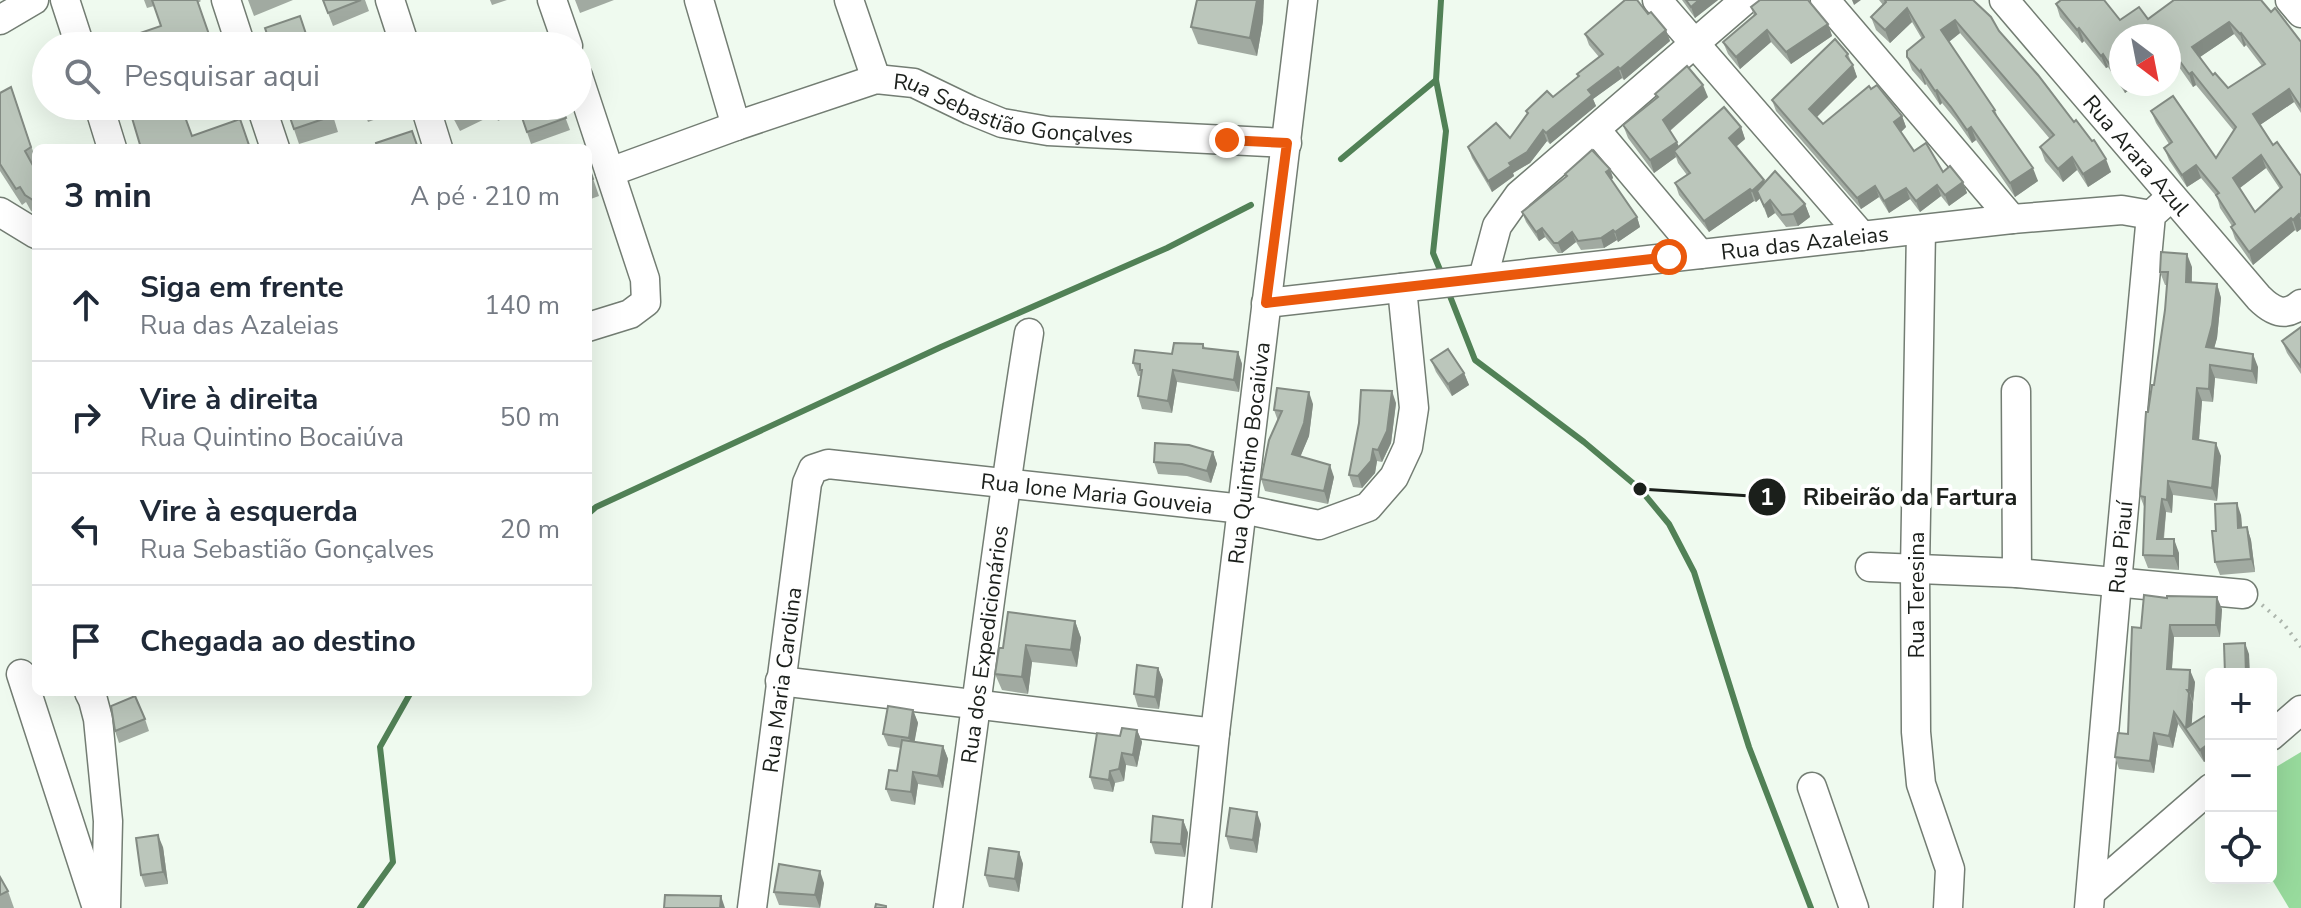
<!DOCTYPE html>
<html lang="pt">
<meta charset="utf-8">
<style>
:root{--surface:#fff;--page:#f2f2f3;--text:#1f2937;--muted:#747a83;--line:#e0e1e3}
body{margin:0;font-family:"Nunito Sans",sans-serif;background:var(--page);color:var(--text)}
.controls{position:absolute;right:24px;bottom:24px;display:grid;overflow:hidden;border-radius:12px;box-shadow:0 8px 32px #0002}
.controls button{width:72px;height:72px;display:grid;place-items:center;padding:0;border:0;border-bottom:2px solid var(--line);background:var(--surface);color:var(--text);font:40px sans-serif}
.compass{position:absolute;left:2109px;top:24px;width:72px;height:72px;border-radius:50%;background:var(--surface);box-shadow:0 8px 32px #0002;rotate:148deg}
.stop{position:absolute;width:24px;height:24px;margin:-18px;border:6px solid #ea580c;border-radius:50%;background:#fff}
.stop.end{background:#ea580c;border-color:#fff;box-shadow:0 2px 8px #0008}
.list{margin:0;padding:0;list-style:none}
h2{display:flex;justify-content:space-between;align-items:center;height:104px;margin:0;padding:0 32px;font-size:34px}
h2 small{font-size:26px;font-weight:400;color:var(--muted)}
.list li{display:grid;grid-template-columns:52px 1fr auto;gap:24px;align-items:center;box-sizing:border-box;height:112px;padding:0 32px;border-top:2px solid var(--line)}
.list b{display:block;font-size:30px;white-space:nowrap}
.list p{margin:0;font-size:26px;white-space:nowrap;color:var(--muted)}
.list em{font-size:26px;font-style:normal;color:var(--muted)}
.icon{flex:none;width:44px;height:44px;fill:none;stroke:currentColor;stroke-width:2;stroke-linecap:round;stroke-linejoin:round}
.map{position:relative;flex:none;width:2301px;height:908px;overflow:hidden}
.search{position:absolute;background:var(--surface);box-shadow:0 8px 32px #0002;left:32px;top:32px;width:560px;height:88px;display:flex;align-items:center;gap:20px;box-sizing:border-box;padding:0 28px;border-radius:44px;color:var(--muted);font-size:30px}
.panel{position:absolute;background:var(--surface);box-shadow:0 8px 32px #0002;left:32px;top:144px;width:560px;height:552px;border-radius:12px}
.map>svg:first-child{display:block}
.green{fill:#98db9d}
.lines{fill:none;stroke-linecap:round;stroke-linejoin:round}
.stream{stroke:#518156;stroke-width:6}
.minor-casing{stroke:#737d73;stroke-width:31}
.path{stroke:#acb5ac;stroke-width:4;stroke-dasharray:2 6;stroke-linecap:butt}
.minor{stroke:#fff;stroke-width:28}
.wall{fill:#a1aaa1;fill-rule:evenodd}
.shaded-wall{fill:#838b83}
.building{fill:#bbc6bb;stroke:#838b83;stroke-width:2;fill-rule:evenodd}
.route{stroke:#ea580c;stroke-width:10}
.labels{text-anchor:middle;stroke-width:8;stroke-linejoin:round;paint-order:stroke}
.street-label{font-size:22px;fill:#1b1f1b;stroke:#fff}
.leader{fill:none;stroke:#1b1f1b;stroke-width:3}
.callout-dot{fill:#1b1f1b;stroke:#fff;stroke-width:3}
.mark-label{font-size:24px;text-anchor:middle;font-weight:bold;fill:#fff}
.callout-label{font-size:24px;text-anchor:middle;font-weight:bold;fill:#1b1f1b;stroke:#fff;stroke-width:8;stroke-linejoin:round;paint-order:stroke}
</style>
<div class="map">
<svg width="2301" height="908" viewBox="0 0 2301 908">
<rect width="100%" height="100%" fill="#effaef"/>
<polygon class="green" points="2301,752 2301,908 2289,908 2271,878 2271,770"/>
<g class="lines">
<g class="stream">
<polyline points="1441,0 1436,80 1446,131 1433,253 1443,277"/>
<polyline points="1341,159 1436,80"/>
<polyline points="1448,291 1475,360 1584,442 1640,489 1669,524 1694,572 1749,747 1811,908"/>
<polyline points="588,514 596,507 941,347 1167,248 1251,205"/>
<polyline points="360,908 393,862 380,747 411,692"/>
</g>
<g class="minor-casing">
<g id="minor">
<polyline points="65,0 80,46"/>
<polyline points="226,0 241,46"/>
<polyline points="390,0 405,46"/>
<polyline points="552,0 568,46"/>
<polyline points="699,0 736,126"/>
<polyline points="849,0 876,79"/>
<polyline points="1657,0 1862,236"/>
<polyline points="1825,0 2012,219"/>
<path id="s1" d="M2004 0 2259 298C2272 311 2285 318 2301 304"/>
<polyline points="2290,0 2301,13"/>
<polyline points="0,20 34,0"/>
<polyline points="578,76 645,279 646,302 630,314 588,327"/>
<polyline points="99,106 112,148"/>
<polyline points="261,106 275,148"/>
<polyline points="425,106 438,148"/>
<polyline points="1596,130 1700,254"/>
<path id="s2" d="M610 172 736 126 876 79 914 83 970 110 1002 123 1048 131 1287 143"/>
<polyline points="0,212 36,234"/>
<polyline points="1921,230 1915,570 1916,732 1921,784 1950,869 1948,908"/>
<polyline points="1483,278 1497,226 1519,195 1745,0"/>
<path id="s3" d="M1266 303 2012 219 2122 210 2151 215"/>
<polyline points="2016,391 2017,573"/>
<polyline points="1870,567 2017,573 2243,594"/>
<polyline points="21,674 97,908"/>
<polyline points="780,681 1215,733"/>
<polyline points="89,692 93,700 98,719 108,821 106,908"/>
<polyline points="2271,736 2301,710"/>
<polyline points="1812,787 1854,908"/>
<polyline points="2091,892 2211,788"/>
<path id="s4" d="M752 908 807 483 813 469 828 464 1243 509 1319 525 1368 507 1394 477 1408 447 1414 408 1402 288"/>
<path id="s5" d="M948 908C976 716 998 524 1029 333"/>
<path id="s6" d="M1197 908 1215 733 1303 0"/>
<path id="s7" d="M2089 908 2117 583 2151 215 2171 197"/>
</g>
</g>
<polyline class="path" points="2262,605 2283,623 2301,647"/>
<use href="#minor" class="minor"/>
</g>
<g class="wall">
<polygon points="144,0 200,0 201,1 161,26 154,6 147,8"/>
<polygon points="248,0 293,0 254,16"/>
<polygon points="323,0 365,0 369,11 333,26"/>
<polygon points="490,0 507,0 492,5"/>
<polygon points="575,0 614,0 580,13"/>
<polygon points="1682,0 1718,0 1695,18"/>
<polygon points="1879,0 1973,0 2111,172 2088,187 2077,170 2063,182 2045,161 2040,147 2050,139 1960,33 1949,42 1995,110 1999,120 2038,181 2015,197 1976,140 1972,143 1956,120 1942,103 1940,105 1926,84 1925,85 1912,70 1907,57 1922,39 1912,22 1890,43 1876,30 1871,17 1883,5"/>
<path d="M2056 4 2120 20 2271 12 2301 42V113L2294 102 2260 125 2273 145 2301 176V229L2297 232 2295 230 2253 265 2235 239 2231 227 2232 226 2220 208 2217 197 2201 178 2187 187 2169 160 2164 148 2169 144 2156 123 2151 111 2216 158 2234 131 2196 85 2193 87 2172 57 2169 60V36H2121V84H2137L2125 93 2108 67 2106 68 2084 41 2082 43 2060 17ZM2234 34 2244 47 2246 45 2262 66 2228 88 2213 75 2200 57ZM2266 168 2280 189 2255 212 2240 188Z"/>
<polygon points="1751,7 1828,24 1832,36 1791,64 1771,42 1740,69 1728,54 1723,42 1754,16"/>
<polygon points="1648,14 1666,30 1670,41 1624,80 1622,78 1593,99 1596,106 1550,144 1547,141 1530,163 1513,173 1514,176 1492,192 1472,158 1468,147 1510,138 1527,114 1526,111 1553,97 1578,77 1577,74 1599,57 1589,45 1585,34"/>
<polygon points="1263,21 1257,56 1198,44 1191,27"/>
<polygon points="1848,54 1857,77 1816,117 1823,124 1902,116 1906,127 1901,132 1914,151 1943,172 1963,182 1967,193 1949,206 1941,196 1920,212 1910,199 1889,213 1879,197 1861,209 1776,111 1772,100"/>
<polygon points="11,87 36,160 36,163 33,165 36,171 36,214 31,211 26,202 22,205 0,171 0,93"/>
<polygon points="1655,94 1708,97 1670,131 1679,147 1741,127 1745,139 1736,147 1765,182 1805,204 1810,217 1798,226 1786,227 1775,213 1768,218 1760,198 1756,202 1754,201 1709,232 1679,195 1675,183 1687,175 1678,163 1676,157 1654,173 1628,138 1623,125 1657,98"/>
<polygon points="182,106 198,106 184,111"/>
<polygon points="286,106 330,106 338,132 299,144"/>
<polygon points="362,106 399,106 401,110 368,122"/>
<polygon points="447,106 509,106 512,114 498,121 495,114 460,131"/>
<polygon points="561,106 570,130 531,144 519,109"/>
<polygon points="588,164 599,196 588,200"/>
<polygon points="1610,169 1613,178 1611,180 1637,217 1640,227 1618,242 1617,240 1604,248 1581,250 1576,242 1562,253 1558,253 1545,237 1539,241 1526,222 1522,212 1566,177 1565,174"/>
<polygon points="2192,267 2192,282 2217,284 2221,298 2217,338 2214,348 2258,367 2257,384 2215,378 2213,402 2202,401 2199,440 2221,456 2217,501 2173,495 2172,513 2166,512 2164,539 2179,553 2179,570 2148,568 2143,555 2145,509 2140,496 2148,412 2154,385 2165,310 2167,285 2165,285 2160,272"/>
<polygon points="2301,327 2301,374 2287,353 2282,341"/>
<polygon points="1203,344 1205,348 1238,352 1242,364 1239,392 1177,382 1172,413 1142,409 1138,396 1141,376 1138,376 1133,363 1172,354"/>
<polygon points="1431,360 1464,373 1469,385 1452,396 1436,372"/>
<polygon points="1396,403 1391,443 1382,462 1377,461 1375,473 1362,488 1353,487 1349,475"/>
<polygon points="1313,404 1309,436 1300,457 1334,477 1328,504 1265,491 1261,479 1278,421 1274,410"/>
<polygon points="1213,452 1217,464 1211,483 1187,476 1158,474 1154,462"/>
<polygon points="2241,515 2242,528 2247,527 2251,540 2255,572 2220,575 2215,562 2216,531"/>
<polygon points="2222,609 2220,637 2174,637 2172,669 2195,682 2191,725 2211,725 2211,757 2204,762 2178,724 2173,748 2158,745 2154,773 2119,769 2115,757 2128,734 2141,628"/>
<polygon points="1075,621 1081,638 1077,667 1032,662 1028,694 1002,690 995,674 1003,648"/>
<polygon points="1158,668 1163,680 1159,709 1138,707 1134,694"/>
<polygon points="913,710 918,723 914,742 943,746 948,759 943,788 918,784 915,805 891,801 886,789 897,771 901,748 888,746 883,734"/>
<polygon points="145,719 149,731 119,743 115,731"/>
<polygon points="1137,730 1142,742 1137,767 1126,765 1124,781 1115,783 1113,792 1094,789 1090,777 1120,736"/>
<polygon points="1183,820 1188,833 1185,857 1155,854 1151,842"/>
<polygon points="1261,824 1257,853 1230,849 1226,836"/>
<polygon points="163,847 168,884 145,887 141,875"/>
<polygon points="1019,852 1023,864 1019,892 989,887 985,875"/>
<polygon points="0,877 8,891 14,908 0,908"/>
<polygon points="824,883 820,908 779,905 774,892"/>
</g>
<g class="shaded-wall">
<polygon points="1257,0 1264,0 1263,21 1257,56 1250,38"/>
<polygon points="1699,0 1718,0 1695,18 1691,7"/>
<polygon points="1852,0 1861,0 1854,5"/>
<polygon points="1907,8 1912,22 1890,43 1885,30"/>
<polygon points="1955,20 1960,33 1946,44 1941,30"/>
<polygon points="2229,22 2234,34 2197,59 2192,47"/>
<polygon points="1828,24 1832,36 1791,64 1786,52"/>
<polygon points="2079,28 2084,41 2082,43 2077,30"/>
<polygon points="1666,30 1670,41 1624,80 1620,69"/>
<polygon points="1767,30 1771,42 1740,69 1736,57"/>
<polygon points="2241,33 2246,45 2244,47 2240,34"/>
<polygon points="2169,48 2172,57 2169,60"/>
<polygon points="2103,54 2108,67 2106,68 2101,56"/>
<polygon points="1853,65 1857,77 1813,121 1809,109"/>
<polygon points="1618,67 1622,78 1593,99 1596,106 1550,144 1546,133 1588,90"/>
<polygon points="1921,70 1926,84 1925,85 1920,72"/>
<polygon points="2192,72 2196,85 2193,87 2189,74"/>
<polygon points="2122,84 2137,84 2125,93"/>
<polygon points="1703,85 1708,97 1667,133 1663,120"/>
<polygon points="2289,89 2294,102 2257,127 2253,114"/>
<polygon points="1937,90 1942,103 1940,105 1935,91"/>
<polygon points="1902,116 1906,127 1899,134 1894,122"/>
<polygon points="1741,127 1745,139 1733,149 1729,138"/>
<polygon points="1971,127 1976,140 1972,143 1967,130"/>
<polygon points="1543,130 1547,141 1530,163 1513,173 1514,176 1492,192 1488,181"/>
<polygon points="1677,142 1682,154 1674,151 1676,157 1654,173 1650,160"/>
<polygon points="2261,155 2266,168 2237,190 2233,178"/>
<polygon points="2072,157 2077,170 2063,182 2058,169"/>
<polygon points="2106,159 2111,172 2088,187 2083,174"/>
<polygon points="2196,165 2201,178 2187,187 2182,175"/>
<polygon points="2033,168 2038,181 2015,197 2010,183"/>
<polygon points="1610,169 1613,178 1609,182 1606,172"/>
<polygon points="1764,180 1768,191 1756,202 1752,191"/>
<polygon points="1963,182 1967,193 1949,206 1945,195"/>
<polygon points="1937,185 1941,196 1920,212 1916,201"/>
<polygon points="1875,186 1879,197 1861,209 1857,198"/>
<polygon points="1906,188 1910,199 1889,213 1884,201"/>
<polygon points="1750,189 1754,201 1709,232 1704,221"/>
<polygon points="1770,200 1775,213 1768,218 1764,206"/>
<polygon points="1805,204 1810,217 1798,226 1793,214"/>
<polygon points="2299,214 2301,220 2301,229 2297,232 2293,220"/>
<polygon points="1637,217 1640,227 1618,242 1615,232"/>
<polygon points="2291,218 2295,230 2253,265 2249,252"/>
<polygon points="1542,228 1545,237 1539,241 1536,232"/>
<polygon points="1613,230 1617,240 1604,248 1601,238"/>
<polygon points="1572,232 1576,242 1562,253 1558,243"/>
<polygon points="2187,254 2192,267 2191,295 2186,282"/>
<polygon points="2217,284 2221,298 2217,338 2211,360 2206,347"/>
<polygon points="1238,352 1242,364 1239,392 1234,380"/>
<polygon points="2253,354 2258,367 2257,384 2252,371"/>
<polygon points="2210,365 2215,378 2213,402 2209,389"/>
<polygon points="1173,370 1177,382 1172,413 1168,401"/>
<polygon points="1464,373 1469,385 1452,396 1448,384"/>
<polygon points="2197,388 2202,401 2198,452 2193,439"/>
<polygon points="1392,391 1396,403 1391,443 1382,462 1378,450"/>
<polygon points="1309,392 1313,404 1309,436 1296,467 1292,454"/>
<polygon points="2216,443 2221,456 2217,501 2212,488"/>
<polygon points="1373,449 1377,461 1375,473 1362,488 1358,476"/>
<polygon points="1213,452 1217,464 1211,483 1207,471"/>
<polygon points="1330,465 1334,477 1328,504 1324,491"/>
<polygon points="2168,481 2173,495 2172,513 2167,500"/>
<polygon points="2162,499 2166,512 2162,553 2157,539"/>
<polygon points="2237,503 2241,515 2243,541 2238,528"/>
<polygon points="2247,527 2251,540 2255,572 2251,559"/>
<polygon points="2174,539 2179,553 2179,570 2174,556"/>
<polygon points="2217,597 2222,609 2220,637 2216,625"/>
<polygon points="1075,621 1081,638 1077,667 1071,650"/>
<polygon points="2170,625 2174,637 2171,681 2167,669"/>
<polygon points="2245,643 2249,654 2250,674 2246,674"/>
<polygon points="1026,645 1032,662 1028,694 1022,677"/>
<polygon points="1158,668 1163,680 1159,709 1155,697"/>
<polygon points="2190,670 2195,682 2193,702 2189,690"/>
<polygon points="2189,693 2193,704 2191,736 2186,728"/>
<polygon points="913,710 918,723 913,750 909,738"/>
<polygon points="2174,712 2178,724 2173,748 2169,736"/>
<polygon points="1137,730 1142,742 1137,767 1133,755"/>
<polygon points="2154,733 2158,745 2154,773 2150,761"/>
<polygon points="2211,742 2211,757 2204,762 2200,750"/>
<polygon points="943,746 948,759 943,788 938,776"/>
<polygon points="1122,753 1126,765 1124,781 1119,769"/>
<polygon points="1110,771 1115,783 1113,792 1109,780"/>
<polygon points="913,772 918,784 915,805 911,792"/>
<polygon points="1257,812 1261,824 1257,853 1253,840"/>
<polygon points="1183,820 1188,833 1185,857 1181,844"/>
<polygon points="158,835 163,847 168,884 163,872"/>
<polygon points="1019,852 1023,864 1019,892 1015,879"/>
<polygon points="820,871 824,883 820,908 815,895"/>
<polygon points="721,896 725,908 720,908"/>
</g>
<g class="building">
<polygon points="152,0 197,0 213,46 115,46 114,42 161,26"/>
<polygon points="323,0 361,0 328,13"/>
<polygon points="1197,0 1257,0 1250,38 1191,27"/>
<polygon points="1625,0 1637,0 1648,14 1651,12 1666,30 1620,69 1618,67 1588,90 1592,95 1546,133 1543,130 1527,152 1509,163 1511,166 1488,181 1468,147 1496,123 1510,138 1528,113 1526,111 1547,91 1553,97 1579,76 1577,74 1603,54 1585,34"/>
<polygon points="1686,0 1699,0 1691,7"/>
<polygon points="1760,0 1808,0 1828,24 1786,52 1767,30 1736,57 1723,42 1756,14 1751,7"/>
<polygon points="1885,0 1973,0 1991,17 1999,31 2038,75 2074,122 2076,120 2092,141 2094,140 2106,159 2083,174 2072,157 2058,169 2040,147 2054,135 1955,20 1941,30 1995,110 1993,111 2033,168 2010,183 1971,127 1967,130 1951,107 1937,90 1935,91 1921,70 1920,72 1907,57 1907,51 1924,37 1907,8 1885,30 1871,17 1886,2"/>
<path d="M2061 0H2104L2120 20 2139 7 2148 19 2174 0H2261L2271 12 2275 8 2301 42V107L2289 89 2253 114 2273 145 2277 142 2301 176V216L2299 214 2293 220 2291 218 2249 252 2231 227 2235 224 2216 195 2219 193 2196 165 2182 175 2164 148 2172 142 2151 111 2173 96 2216 158 2236 127 2192 72 2189 74 2169 46V36H2121L2120 81 2103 54 2101 56 2079 28 2077 30 2056 4ZM2229 22 2240 34 2241 33 2265 64 2228 88 2215 73 2213 75 2192 47ZM2261 155 2282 187 2255 212 2233 178Z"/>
<polygon points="300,16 310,46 271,46 265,28"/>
<polygon points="1835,39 1848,54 1846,56 1853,65 1809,109 1823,124 1869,86 1871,89 1877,85 1902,116 1894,122 1914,151 1926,143 1943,172 1950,166 1963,182 1945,195 1937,185 1916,201 1906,188 1884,201 1875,186 1857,198 1772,100"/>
<polygon points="377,41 379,46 361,46"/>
<polygon points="1687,66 1703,85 1663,120 1677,142 1650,160 1623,125 1658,97 1655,94"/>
<polygon points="11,87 31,147 25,151 36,171 36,202 25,195 20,187 16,189 0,164 0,93"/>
<polygon points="169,106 181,106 192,136 240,119 250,148 141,148 132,118"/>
<polygon points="286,106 329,106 332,116 294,129"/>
<polygon points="362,106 373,106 363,110"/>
<polygon points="449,106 481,106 455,119"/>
<polygon points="528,106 561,106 566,118 527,132 519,109"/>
<polygon points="1724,107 1741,127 1729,138 1764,180 1752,191 1750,189 1704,221 1675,183 1690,173 1674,151"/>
<polygon points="412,131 418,148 377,148 376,143"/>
<polygon points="1592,150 1610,169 1606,172 1637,217 1615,232 1613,230 1601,238 1578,241 1572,232 1558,243 1554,243 1542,228 1536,232 1522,212 1567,176 1565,174"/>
<polygon points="588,164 593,179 588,181"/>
<polygon points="1775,171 1805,204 1793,214 1782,215 1770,200 1764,206 1757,191"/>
<polygon points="2161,252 2187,254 2186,282 2217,284 2212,325 2206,347 2253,354 2252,371 2210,365 2209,389 2197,388 2193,439 2216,443 2212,488 2168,481 2167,500 2162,499 2157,539 2174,539 2174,556 2143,555 2145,497 2140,496 2146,412 2148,412 2152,385 2154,385 2165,310 2168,272 2160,272"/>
<polygon points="2301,327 2301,367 2282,341"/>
<polygon points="1174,343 1203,344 1203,348 1238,352 1234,380 1173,370 1168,401 1138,396 1142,370 1140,370 1140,364 1133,363 1135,350 1172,354"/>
<polygon points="1448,349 1464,373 1448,384 1431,360"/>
<polygon points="1277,388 1309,392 1304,423 1292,454 1330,465 1324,491 1261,479 1269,440 1282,411 1274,410"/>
<polygon points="1361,390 1392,391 1387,431 1378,450 1373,449 1371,461 1358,476 1349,475 1359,423"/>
<polygon points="1155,443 1189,445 1213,452 1207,471 1182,464 1154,462"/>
<polygon points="2237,503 2238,528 2247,527 2251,559 2215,562 2212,531 2216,531 2215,504"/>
<polygon points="2144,595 2167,598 2167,596 2217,597 2216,625 2170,625 2167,669 2190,670 2189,690 2187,690 2189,693 2186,728 2205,716 2211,725 2211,742 2200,750 2174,712 2169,736 2154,733 2150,761 2115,757 2118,733 2128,734 2132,627 2141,628"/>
<polygon points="1008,612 1075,621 1071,650 1026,645 1022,677 995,674 999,648 1003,648"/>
<polygon points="2245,643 2246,674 2225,674 2224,644"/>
<polygon points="1137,665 1158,668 1155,697 1134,694"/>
<polygon points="135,696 145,719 115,731 111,706"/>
<polygon points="888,706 913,710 909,738 883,734"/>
<polygon points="1122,728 1137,730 1133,755 1122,753 1119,769 1110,771 1109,780 1090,777 1097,733 1120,736"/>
<polygon points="902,740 943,746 938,776 913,772 911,792 886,789 889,770 897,771"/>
<polygon points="1230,808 1257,812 1253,840 1226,836"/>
<polygon points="1153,816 1183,820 1181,844 1151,842"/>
<polygon points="158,835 163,872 141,875 136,838"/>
<polygon points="989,848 1019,852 1015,879 985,875"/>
<polygon points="779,864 820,871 815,895 774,892"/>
<polygon points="0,877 8,891 0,895"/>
<polygon points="665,895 721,896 720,908 664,908"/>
<polygon points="876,904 886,906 886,908 875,908"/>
</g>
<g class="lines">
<polyline class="route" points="1227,140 1287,143 1266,303 1669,257"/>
</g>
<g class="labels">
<g class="street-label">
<text dy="8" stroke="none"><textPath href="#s2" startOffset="424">Rua Sebastião Gonçalves</textPath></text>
<text dy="8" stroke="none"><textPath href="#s1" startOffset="204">Rua Arara Azul</textPath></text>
<text dy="8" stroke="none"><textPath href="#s3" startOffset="542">Rua das Azaleias</textPath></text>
<text dy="8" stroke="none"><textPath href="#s6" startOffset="458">Rua Quintino Bocaiúva</textPath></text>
<text dy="8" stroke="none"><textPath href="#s4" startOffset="730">Rua Ione Maria Gouveia</textPath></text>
<text dy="8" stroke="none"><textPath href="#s7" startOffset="362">Rua Piauí</textPath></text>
<text transform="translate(1916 595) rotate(-90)" y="8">Rua Teresina</text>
<text dy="8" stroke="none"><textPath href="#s5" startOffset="266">Rua dos Expedicionários</textPath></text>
<text dy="8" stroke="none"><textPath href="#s4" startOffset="230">Rua Maria Carolina</textPath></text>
</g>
</g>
<path class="leader" d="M1640 489L1767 497"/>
<g class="callout-dot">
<circle cx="1640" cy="489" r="8"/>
<circle cx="1767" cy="497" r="20"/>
</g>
<g class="mark-label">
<text x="1767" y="505">1</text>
</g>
<g class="callout-label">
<text x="1910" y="505">Ribeirão da Fartura</text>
</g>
</svg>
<div class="controls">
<button>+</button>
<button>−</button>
<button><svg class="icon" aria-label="locate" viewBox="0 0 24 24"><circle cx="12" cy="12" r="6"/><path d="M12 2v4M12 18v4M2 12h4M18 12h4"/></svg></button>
</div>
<svg class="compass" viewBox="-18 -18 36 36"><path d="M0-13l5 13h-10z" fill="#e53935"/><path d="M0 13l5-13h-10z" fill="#747a83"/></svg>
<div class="stop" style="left:1669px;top:257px"></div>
<div class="stop end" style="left:1227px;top:140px"></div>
<div class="search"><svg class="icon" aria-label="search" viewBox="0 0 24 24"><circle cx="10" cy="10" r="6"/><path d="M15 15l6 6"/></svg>Pesquisar aqui</div>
<section class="panel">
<h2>3 min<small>A pé · 210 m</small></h2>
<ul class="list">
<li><svg class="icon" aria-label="ahead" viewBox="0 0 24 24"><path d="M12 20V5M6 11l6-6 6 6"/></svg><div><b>Siga em frente</b><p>Rua das Azaleias</p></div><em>140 m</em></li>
<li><svg class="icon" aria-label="right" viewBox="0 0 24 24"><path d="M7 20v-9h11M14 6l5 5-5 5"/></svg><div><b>Vire à direita</b><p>Rua Quintino Bocaiúva</p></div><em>50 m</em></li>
<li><svg class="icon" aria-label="left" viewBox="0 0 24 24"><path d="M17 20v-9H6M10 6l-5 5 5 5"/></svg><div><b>Vire à esquerda</b><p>Rua Sebastião Gonçalves</p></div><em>20 m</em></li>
<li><svg class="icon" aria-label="arrive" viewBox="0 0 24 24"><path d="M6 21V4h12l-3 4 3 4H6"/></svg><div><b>Chegada ao destino</b></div></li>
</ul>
</section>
</div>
